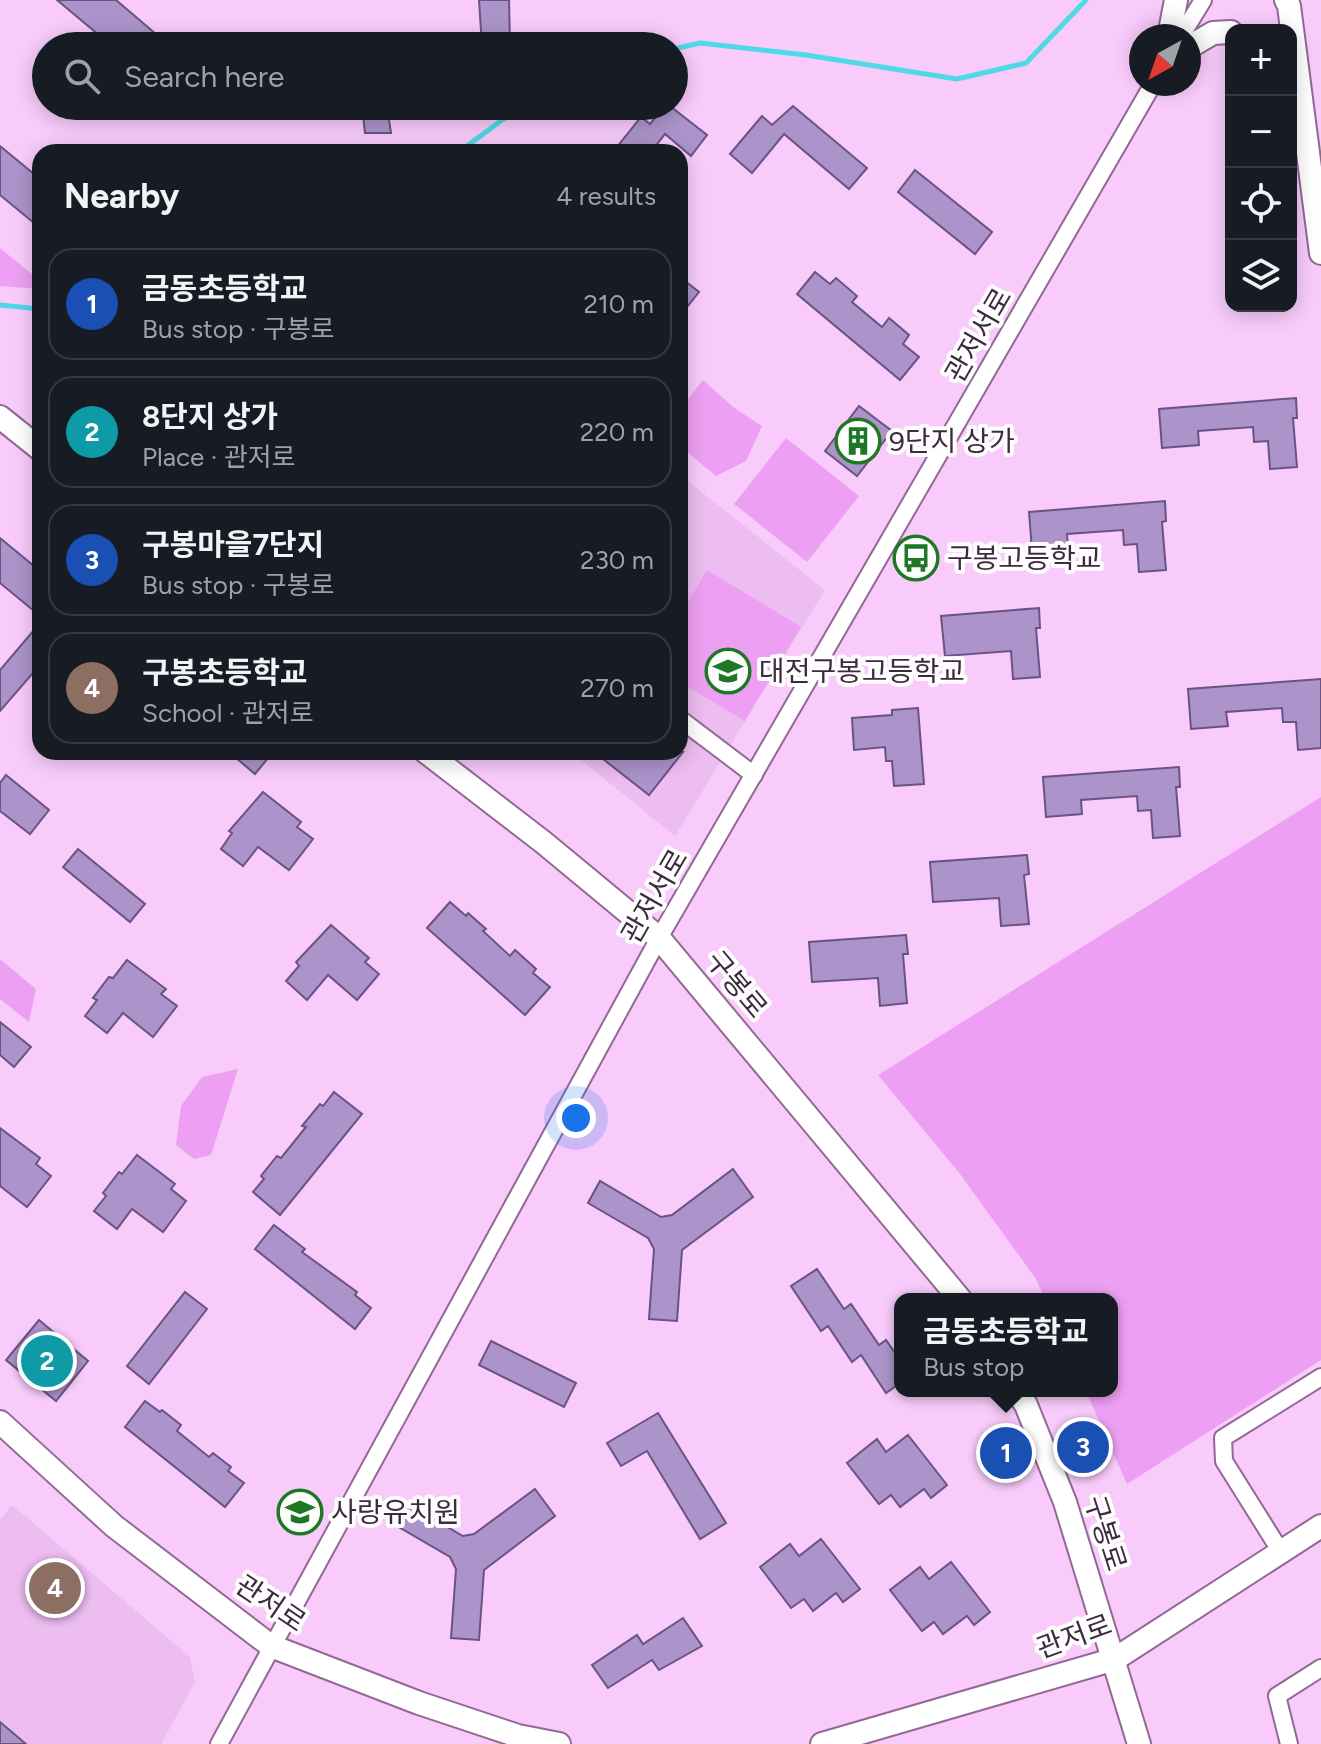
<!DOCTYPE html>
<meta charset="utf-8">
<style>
:root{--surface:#171b24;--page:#242831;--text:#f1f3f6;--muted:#9ea1a6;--line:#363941;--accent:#1d7725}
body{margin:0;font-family:Figtree,"Noto Sans KR",sans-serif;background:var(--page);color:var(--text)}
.controls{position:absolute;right:24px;top:24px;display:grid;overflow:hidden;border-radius:16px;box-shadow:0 4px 20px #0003}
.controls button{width:72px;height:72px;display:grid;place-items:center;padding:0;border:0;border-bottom:2px solid var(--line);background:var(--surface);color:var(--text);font:40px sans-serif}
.compass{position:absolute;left:1129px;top:24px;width:72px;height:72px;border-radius:50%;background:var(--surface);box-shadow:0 4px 20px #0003;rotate:220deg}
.you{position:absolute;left:576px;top:1118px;width:28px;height:28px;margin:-20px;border:6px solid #fff;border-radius:50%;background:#1a73e8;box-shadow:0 0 0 12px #1a73e833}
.badge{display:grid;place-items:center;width:52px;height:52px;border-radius:50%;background:var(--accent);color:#fff;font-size:26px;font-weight:700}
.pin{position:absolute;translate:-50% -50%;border:4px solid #fff;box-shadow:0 2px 8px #0006}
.popup{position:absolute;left:894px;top:1293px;width:224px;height:104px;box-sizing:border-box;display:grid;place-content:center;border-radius:16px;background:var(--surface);filter:drop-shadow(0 2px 6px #0005);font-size:26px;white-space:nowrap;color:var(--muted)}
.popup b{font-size:30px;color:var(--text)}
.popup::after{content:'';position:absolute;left:50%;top:100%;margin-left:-16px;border:16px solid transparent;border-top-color:var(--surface)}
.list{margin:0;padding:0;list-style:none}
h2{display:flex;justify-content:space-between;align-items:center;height:104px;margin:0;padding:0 32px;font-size:34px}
h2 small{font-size:26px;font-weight:400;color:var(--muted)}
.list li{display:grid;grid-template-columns:52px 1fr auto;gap:24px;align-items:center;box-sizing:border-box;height:112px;margin:0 16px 16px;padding:0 16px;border:2px solid var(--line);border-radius:24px}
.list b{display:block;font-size:30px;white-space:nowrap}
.list p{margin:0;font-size:26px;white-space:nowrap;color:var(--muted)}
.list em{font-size:26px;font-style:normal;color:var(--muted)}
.icon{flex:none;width:44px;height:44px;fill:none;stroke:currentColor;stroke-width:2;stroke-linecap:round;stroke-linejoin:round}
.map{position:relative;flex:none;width:1321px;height:1744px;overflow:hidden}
.search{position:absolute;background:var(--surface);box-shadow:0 4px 20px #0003;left:32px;top:32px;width:656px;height:88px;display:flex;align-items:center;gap:20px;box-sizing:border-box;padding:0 28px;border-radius:44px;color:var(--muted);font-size:30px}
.panel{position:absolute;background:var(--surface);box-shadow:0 4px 20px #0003;left:32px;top:144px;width:656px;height:616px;border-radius:24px}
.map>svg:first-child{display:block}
.built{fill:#edbcf0}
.green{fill:#eda0f3}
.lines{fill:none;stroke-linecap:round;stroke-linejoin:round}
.stream{stroke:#4dd9e6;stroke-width:5}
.building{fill:#ac94ca;stroke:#695384;stroke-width:2}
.street-casing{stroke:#916994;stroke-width:20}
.secondary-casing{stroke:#916994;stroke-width:26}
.street{stroke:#fff;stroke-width:16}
.secondary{stroke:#fff;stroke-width:22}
.labels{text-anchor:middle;stroke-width:8;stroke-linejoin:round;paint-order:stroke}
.street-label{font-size:28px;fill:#3c2a3d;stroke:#fdfdfd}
.poi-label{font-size:28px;fill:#3c2a3d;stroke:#fdfdfd;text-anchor:start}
</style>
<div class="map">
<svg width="1321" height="1744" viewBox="0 0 1321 1744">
<rect width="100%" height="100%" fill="#f8cbfb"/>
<g class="built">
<polygon points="680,475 825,590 675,836 571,752 680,752"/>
<polygon points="12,1505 190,1657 195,1682 161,1744 0,1744 0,1520"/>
</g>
<g class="green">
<polygon points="0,248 40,281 40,289 0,286"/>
<polygon points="703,380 733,407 762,426 746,461 716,476 680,446 680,409"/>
<polygon points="786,438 859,496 807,562 734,504"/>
<polygon points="707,570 801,627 745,721 680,682 680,616"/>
<polygon points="1321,797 1321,1360 1127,1484 1086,1391 1112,1391 1112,1299 1045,1299 1036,1279 960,1174 878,1075"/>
<polygon points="0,959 36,989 29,1022 0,999"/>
<polygon points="238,1069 211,1155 194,1159 176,1145 181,1106 202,1077"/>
</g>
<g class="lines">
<g class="stream">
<polyline points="674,49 700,43 806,55 957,79 1026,63 1086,0"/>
<polyline points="459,152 502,120 527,106"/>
<polyline points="0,305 40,309"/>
</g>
</g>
<g class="building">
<polygon points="57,0 116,0 170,46 112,46"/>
<polygon points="479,0 509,0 510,46 482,46"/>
<polygon points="362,106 387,106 391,133 365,133"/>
<polygon points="670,106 707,135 691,156 665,134 651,152 613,152 641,117 650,124 660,112 663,114"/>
<polygon points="793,106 867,168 849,189 784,134 752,173 730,154 762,116 772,125"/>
<polygon points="0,146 40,179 40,228 0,195"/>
<polygon points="915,170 992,232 975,254 898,192"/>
<polygon points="815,272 830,284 836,278 857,296 852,302 882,327 889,318 909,335 903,344 919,357 900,380 797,294"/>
<polygon points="680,277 699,292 680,316"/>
<polygon points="1296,398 1297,418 1293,418 1297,467 1270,469 1268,441 1254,442 1253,427 1198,431 1199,445 1162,448 1159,409"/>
<polygon points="859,406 892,431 857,476 825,451"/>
<polygon points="1165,501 1166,521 1162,522 1166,570 1139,572 1137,544 1124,545 1123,530 1067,534 1068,548 1032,551 1029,512"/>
<polygon points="0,538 40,571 40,616 0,583"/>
<polygon points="1039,608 1040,628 1036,628 1040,677 1013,679 1011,651 945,656 941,616"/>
<polygon points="40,623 40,665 0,711 0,670"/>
<polygon points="1321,679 1321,748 1298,750 1296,722 1283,722 1282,708 1226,712 1228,726 1191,729 1188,689"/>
<polygon points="918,708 924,784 894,786 892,761 886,761 885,747 854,750 852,718 892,715 892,710"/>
<polygon points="229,752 273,752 255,774"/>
<polygon points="594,752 683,752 649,795"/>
<polygon points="1179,767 1180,787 1176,787 1180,836 1153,838 1151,810 1138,811 1137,796 1081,800 1082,814 1046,817 1043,777"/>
<polygon points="6,775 49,810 30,834 0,811 0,783"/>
<polygon points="263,792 301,822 297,827 313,839 289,870 258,847 243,866 221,849 232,833 229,831"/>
<polygon points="78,849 145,904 130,922 63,867"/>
<polygon points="1027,855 1029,874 1024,875 1029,924 1001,926 999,898 933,902 930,862"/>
<polygon points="450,902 466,916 468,913 486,929 483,931 510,956 515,950 536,969 533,973 550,987 525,1015 427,928"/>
<polygon points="331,925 369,958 365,962 379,974 357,1000 328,975 307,1000 286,981 299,966 296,962"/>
<polygon points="906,935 908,954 903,954 907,1003 880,1006 878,978 812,982 809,942"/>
<polygon points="127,960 166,989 161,994 177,1006 153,1037 123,1013 107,1033 85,1016 97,1000 93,998 109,977 113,978"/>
<polygon points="0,1022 31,1047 14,1067 0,1055"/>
<polygon points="334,1092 362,1114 280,1215 253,1192 264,1179 261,1176 277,1156 281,1158 306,1127 302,1126 320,1104 323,1106"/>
<polygon points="0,1128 40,1158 36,1164 51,1176 27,1207 0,1186"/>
<polygon points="137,1155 175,1184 171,1189 186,1201 163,1232 132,1209 117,1229 94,1211 106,1196 103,1193 119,1172 122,1174"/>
<polygon points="733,1169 753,1197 682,1250 677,1321 649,1319 654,1249 648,1238 588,1203 600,1181 661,1217 672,1215"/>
<polygon points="274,1225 305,1249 302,1252 357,1292 355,1295 371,1308 355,1329 255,1249"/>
<polygon points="817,1269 844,1309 851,1304 879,1345 886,1340 900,1360 900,1383 886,1393 861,1355 852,1362 828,1326 821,1331 791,1286"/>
<polygon points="185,1292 207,1309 149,1384 127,1366"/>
<polygon points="39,1320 88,1361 56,1401 6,1360"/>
<polygon points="491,1341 576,1383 564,1407 479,1365"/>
<polygon points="145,1401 160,1412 162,1410 181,1425 177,1431 209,1457 213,1453 231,1467 228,1471 244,1483 225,1507 125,1427"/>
<polygon points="658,1413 726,1523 700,1539 647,1451 621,1466 607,1443"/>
<polygon points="908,1435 947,1485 931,1498 924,1489 900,1507 891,1495 879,1504 847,1463 877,1439 886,1452"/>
<polygon points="535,1489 555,1516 484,1570 479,1640 451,1638 456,1569 450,1557 390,1522 402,1501 463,1536 474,1534"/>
<polygon points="821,1539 860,1589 843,1602 836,1593 813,1611 804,1599 791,1608 760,1567 790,1544 799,1556"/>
<polygon points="951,1562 990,1612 974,1625 967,1616 943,1634 934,1622 922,1631 890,1590 920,1567 929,1579"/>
<polygon points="683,1618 702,1646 659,1670 652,1660 608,1688 592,1665 637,1635 643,1644"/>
<polygon points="0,1722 26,1744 0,1744"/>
</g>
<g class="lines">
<g class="street-casing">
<g id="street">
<polyline points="1181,36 1203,0"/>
<polyline points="680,719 754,775"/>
<polyline points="1281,1552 1224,1461 1223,1438 1321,1377"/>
<polyline points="219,1744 659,938 1153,84"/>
<polyline points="1289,1744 1277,1696 1321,1668"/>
</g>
</g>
<g class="secondary-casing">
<g id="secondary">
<polyline points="1286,0 1289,6 1321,253"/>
<polyline points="1169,36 1176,0"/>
<polyline points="1189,47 1213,33 1231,32"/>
<polyline points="0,417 40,449"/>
<polyline points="426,752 543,842 659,938 960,1299"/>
<polyline points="1017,1391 1026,1405 1065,1502 1139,1744"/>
<polyline points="0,1422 114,1526 271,1646 419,1703 518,1736 559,1744"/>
<polyline points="822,1744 1115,1659 1321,1526"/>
</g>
</g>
<use href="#street" class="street"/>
<use href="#secondary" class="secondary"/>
</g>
<defs>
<g id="building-ring" transform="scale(2.3)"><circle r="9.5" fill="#fdfdfd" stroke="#1d7725" stroke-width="1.5"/><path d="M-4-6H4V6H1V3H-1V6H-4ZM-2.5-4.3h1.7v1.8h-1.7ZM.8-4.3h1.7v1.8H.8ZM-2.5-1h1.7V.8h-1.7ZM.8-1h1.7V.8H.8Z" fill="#1d7725"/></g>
<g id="bus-ring" transform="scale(2.3)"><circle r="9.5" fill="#fdfdfd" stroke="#1d7725" stroke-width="1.5"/><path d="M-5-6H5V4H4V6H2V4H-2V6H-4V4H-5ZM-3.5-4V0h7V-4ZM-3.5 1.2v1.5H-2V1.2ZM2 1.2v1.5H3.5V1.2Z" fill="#1d7725"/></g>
<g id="school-ring" transform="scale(2.3)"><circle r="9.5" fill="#fdfdfd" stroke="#1d7725" stroke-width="1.5"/><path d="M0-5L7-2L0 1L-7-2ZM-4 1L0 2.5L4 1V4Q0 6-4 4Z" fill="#1d7725"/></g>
</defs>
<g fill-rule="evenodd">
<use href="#building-ring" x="858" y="441"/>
<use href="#bus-ring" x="916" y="558"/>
<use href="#school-ring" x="728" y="671"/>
<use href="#school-ring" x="300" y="1512"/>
</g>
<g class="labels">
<g class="street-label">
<text transform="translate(978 335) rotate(-60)" y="10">관저서로</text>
<text transform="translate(654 896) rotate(-60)" y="10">관저서로</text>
<text transform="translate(737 984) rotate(50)" y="10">구봉로</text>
<text transform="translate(1106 1533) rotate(72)" y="10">구봉로</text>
<text transform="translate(271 1603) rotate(34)" y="10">관저로</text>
<text transform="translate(1074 1636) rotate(-20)" y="10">관저로</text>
</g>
<g class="poi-label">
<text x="889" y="451">9단지 상가</text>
<text x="947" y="568">구봉고등학교</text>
<text x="759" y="681">대전구봉고등학교</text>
<text x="331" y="1522">사랑유치원</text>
</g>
</g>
</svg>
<div class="controls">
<button>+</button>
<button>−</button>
<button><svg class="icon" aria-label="locate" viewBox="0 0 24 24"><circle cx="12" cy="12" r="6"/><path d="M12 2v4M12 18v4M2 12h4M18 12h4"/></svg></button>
<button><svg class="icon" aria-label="layers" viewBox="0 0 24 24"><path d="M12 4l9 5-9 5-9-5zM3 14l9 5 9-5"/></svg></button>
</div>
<svg class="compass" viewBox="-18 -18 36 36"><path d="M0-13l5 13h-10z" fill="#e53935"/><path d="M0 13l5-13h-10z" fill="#9ea1a6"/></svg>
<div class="you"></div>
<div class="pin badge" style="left:1006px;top:1453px;background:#1a4fb4">1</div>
<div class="popup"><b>금동초등학교</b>Bus stop</div>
<div class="pin badge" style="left:47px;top:1361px;background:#0f9aa8">2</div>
<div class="pin badge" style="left:1083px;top:1447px;background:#1a4fb4">3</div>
<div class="pin badge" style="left:55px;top:1588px;background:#8d6e63">4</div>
<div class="search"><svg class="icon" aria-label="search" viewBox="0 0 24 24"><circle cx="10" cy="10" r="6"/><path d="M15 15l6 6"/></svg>Search here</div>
<section class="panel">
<h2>Nearby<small>4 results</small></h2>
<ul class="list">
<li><span class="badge" style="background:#1a4fb4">1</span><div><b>금동초등학교</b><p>Bus stop · 구봉로</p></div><em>210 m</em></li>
<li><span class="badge" style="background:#0f9aa8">2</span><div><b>8단지 상가</b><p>Place · 관저로</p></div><em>220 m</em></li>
<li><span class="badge" style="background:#1a4fb4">3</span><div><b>구봉마을7단지</b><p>Bus stop · 구봉로</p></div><em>230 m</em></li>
<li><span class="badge" style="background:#8d6e63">4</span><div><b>구봉초등학교</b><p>School · 관저로</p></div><em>270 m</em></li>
</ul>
</section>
</div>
